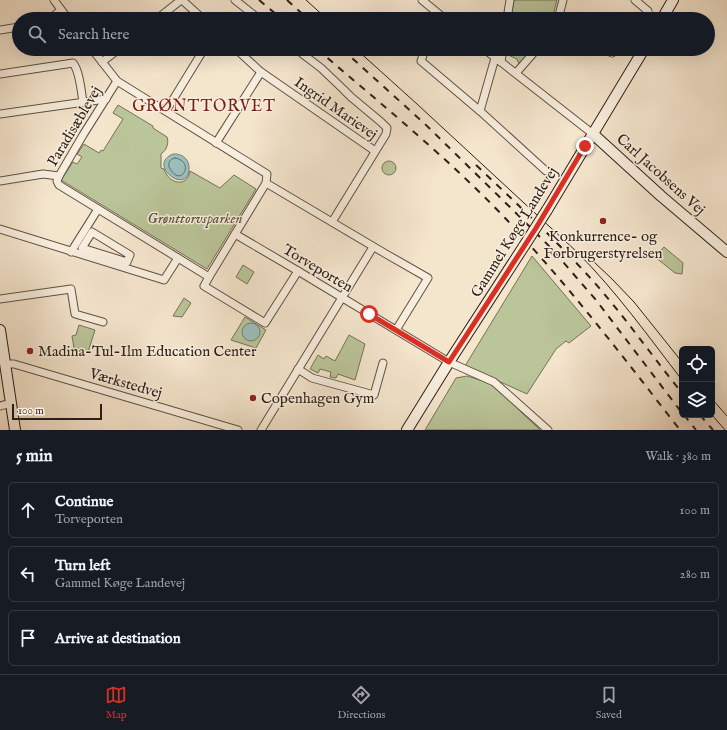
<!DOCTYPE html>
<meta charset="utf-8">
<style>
:root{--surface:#171b24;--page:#242831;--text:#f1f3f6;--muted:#9ea1a6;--line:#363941;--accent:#d93025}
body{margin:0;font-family:"IM FELL English",serif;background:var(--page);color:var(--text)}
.controls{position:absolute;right:12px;bottom:12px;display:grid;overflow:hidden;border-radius:6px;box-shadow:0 4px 16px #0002}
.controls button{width:36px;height:36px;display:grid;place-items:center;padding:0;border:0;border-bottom:1px solid var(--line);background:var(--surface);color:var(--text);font:20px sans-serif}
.scale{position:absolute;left:12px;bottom:10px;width:90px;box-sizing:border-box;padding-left:4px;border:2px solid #2d1e17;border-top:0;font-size:11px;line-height:14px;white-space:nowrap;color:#2d1e17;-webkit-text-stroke:3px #f8eede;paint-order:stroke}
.stop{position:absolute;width:12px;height:12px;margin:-9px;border:3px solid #d93025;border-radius:50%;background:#fff}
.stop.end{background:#d93025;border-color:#fff;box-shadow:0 1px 4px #0008}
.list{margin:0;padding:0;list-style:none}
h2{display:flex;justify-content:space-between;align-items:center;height:52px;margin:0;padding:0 16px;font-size:17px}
h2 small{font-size:13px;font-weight:400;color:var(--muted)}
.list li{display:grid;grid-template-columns:26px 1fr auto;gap:12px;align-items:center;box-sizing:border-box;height:56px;margin:0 8px 8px;padding:0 8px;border:1px solid var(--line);border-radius:6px}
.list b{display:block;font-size:15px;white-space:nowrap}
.list p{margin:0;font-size:13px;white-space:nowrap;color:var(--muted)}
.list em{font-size:13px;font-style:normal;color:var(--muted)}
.icon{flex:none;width:22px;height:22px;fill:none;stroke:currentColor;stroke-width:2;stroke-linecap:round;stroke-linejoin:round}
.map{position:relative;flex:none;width:727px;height:430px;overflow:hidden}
.search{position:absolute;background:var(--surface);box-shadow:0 4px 16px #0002;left:12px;right:12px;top:12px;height:44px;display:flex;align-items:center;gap:10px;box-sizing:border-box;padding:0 14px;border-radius:22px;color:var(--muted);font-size:15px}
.sheet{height:244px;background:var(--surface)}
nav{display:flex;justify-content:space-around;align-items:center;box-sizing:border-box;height:56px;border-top:1px solid var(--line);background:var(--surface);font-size:11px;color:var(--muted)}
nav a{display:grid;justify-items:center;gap:2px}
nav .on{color:var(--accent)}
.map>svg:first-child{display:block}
.green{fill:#bac599;stroke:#747258}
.water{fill:#9cbfbb;stroke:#707f79}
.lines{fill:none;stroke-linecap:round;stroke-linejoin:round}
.shore{stroke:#646e69;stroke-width:1}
.street-casing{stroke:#5f5044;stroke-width:9}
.secondary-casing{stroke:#2d1e17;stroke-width:12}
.street{stroke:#f8eede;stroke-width:7}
.secondary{stroke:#f8eede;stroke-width:10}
.tram{stroke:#2d1e17;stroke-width:1}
.rail{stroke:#2d1e17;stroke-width:2;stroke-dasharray:7 7;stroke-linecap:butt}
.secondary-bridge-casing{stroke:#2d1e17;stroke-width:12;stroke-linecap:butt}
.secondary-bridge{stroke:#f8eede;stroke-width:10}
.route{stroke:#d93025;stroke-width:5}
.poi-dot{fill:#8f2418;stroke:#f8eede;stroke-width:1.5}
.labels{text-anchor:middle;stroke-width:3;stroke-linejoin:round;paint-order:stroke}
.street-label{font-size:15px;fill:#2d1e17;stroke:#f8eede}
.park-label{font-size:15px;font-style:italic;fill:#57503e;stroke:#f8eede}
.poi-label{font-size:15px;fill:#2d1e17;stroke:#f8eede;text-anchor:start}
.neighbourhood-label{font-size:16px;letter-spacing:1px;fill:#7a1f14;stroke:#f8eede}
</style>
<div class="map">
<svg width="727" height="430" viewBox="0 0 727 430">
<rect width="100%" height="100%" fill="#f4e5cd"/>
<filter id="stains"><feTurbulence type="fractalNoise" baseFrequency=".005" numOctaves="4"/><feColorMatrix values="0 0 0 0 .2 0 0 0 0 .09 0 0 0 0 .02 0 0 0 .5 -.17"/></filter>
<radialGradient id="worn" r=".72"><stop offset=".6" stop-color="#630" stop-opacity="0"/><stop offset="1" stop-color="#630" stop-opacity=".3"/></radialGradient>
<g class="green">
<polygon points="514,0 557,0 552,19 511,19"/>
<polygon points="507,49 532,49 519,64 517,59 506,54"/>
<path d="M118 105 153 126V128L167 137C169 142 167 150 162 153L161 154V168L164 169C168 183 187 189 190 171L220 188 234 175 256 189 207 269 61 180 73 162 77 164 82 157 77 154 84 144 99 153 101 150 103 151 123 119 113 113Z"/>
<circle cx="389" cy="168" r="7"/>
<polygon points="664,247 683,263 682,274 675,273 655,257"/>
<polygon points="532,256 591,326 569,343 566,341 556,349 527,394 465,366"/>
<polygon points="243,265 254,272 247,284 236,277"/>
<polygon points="184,298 191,303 182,317 173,316"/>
<polygon points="245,317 266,330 256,348 231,340"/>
<polygon points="79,325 95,330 88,352 74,348 72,336 76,335"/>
<polygon points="349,335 365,344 355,380 338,374 336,378 330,377 331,372 320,369 318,373 310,369 318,355 324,359 326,356 335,361"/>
<polygon points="467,376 483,381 493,385 540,430 425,430 456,378"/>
</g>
<g class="water">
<path d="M173 154C182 153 190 160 189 169 188 196 146 165 173 154Z"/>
<circle cx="251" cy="332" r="9"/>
</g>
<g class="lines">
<path class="shore" d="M175 158C196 161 181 190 169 167 168 162 170 159 175 158Z"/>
<g class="street-casing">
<g id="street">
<polyline points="54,0 68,19"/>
<polyline points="182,0 203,19"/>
<polyline points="235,0 259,19"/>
<polyline points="422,0 445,19"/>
<polyline points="635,0 648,11"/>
<polyline points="50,19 61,10"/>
<polyline points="157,19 181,0"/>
<polyline points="507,19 510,0"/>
<polyline points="558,19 563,0"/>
<polyline points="0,30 19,27"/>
<polyline points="92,49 117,81 267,174 266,183 209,277"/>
<polyline points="236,49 261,72 375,151"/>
<polyline points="296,49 321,68 343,89 351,97 381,122 387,128 386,134 332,222"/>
<polyline points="425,49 421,61 480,111 546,171"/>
<polyline points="484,49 501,62 593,134"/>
<polyline points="604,49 612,53"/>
<polyline points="102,62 119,49"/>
<polyline points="501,62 503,49"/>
<polyline points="516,73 537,49"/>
<path d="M0 74 73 63C80 72 81 91 83 102"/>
<polyline points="117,81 83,135 59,176 57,181 59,185 209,277 204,286 265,323 298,271"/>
<polyline points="166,111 204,49"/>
<polyline points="480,111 495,58"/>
<polyline points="0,114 106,99"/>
<polyline points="216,143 261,72"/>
<polyline points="0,181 43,174 59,176"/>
<polyline points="266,183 386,254 428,278 396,330"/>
<polyline points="0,229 164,280 178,258"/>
<polygon points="92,232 130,255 127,262 82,248"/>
<polyline points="235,234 298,271 449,362 494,382 548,430"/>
<polyline points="71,252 98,209"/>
<polyline points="0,299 71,289 75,314 103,322"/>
<polyline points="6,364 14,364 238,430"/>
<polyline points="298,369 312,378 374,395 383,363"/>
<polyline points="0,406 12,403"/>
<polyline points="261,430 373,247"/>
</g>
</g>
<g class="secondary-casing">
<g id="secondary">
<polyline points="662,19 673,0"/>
<polyline points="593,134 661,196 727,252"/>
<polyline points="547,210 644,49"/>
<polyline points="0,330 15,430"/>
<polyline points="407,430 449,362 524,246"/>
</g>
</g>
<use href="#street" class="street"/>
<use href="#secondary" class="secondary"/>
<g class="tram">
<polyline points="306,0 327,19"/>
<path d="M356 49 417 104 577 252C616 291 648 336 682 380"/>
<polyline points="593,261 612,279 634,302 682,362"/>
<polyline points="712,399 727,416"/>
<polyline points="712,415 725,430"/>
</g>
<g class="rail">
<polyline points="259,0 282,19"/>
<polyline points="287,0 308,19"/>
<path d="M317 49C381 104 448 158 506 219 569 286 624 358 680 430"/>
<polyline points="342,49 425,124 520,217 550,247 596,300 682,413"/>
<path d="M476 165C516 203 556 240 593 281 625 317 652 356 682 393"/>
<polyline points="684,415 696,430"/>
<polyline points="700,415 713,430"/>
</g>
<g class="secondary-bridge-casing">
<polyline id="secondary-bridge" points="524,246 547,210"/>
</g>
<use href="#secondary-bridge" class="secondary-bridge"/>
</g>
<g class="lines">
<polyline class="route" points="369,314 449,362 536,228 585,146"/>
</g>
<g class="poi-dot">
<circle cx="603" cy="221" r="4"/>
<circle cx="30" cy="351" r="4"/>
<circle cx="253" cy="398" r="4"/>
</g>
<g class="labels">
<g class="street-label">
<text transform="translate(336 108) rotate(35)" y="5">Ingrid Marievej</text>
<text transform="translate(74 126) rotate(-59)" y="5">Paradisæblevej</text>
<text transform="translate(661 174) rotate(42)" y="5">Carl Jacobsens Vej</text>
<text transform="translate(514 232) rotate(-58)" y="5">Gammel Køge Landevej</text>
<text transform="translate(318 268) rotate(31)" y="5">Torveporten</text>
<text transform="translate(126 383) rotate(16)" y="5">Værkstedvej</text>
</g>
<g class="park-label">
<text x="195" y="223">Grønttorvsparken</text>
</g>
<g class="poi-label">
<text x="603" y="241" text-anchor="middle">Konkurrence- og<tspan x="603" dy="17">Forbrugerstyrelsen</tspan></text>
<text x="38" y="356">Madina-Tul-Ilm Education Center</text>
<text x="261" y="403">Copenhagen Gym</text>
</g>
<g class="neighbourhood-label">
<text x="204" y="111">GRØNTTORVET</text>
</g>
</g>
<rect width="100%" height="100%" filter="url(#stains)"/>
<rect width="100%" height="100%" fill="url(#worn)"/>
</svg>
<div class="controls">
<button><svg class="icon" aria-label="locate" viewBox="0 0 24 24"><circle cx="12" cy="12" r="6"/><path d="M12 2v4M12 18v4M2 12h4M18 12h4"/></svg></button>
<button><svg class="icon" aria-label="layers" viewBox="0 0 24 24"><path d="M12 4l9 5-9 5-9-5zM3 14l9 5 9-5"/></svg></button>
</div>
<div class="scale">100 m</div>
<div class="stop" style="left:369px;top:314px"></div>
<div class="stop end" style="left:585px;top:146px"></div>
<div class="search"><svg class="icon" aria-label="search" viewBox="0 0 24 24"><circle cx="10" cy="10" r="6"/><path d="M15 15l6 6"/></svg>Search here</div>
</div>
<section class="sheet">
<h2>5 min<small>Walk · 380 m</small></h2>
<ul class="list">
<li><svg class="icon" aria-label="ahead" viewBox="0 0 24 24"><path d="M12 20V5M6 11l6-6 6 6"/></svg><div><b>Continue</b><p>Torveporten</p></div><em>100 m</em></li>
<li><svg class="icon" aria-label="left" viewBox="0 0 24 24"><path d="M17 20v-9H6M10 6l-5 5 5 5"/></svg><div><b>Turn left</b><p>Gammel Køge Landevej</p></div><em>280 m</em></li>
<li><svg class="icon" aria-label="arrive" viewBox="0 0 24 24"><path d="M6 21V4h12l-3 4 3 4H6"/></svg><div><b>Arrive at destination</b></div></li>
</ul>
</section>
<nav>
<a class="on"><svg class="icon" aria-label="map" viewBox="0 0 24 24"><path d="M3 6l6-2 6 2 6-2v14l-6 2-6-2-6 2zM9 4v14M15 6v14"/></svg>Map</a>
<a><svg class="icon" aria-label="directions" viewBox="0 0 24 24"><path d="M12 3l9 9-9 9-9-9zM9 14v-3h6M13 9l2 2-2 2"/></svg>Directions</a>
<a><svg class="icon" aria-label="saved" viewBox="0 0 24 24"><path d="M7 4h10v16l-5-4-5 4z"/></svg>Saved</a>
</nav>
